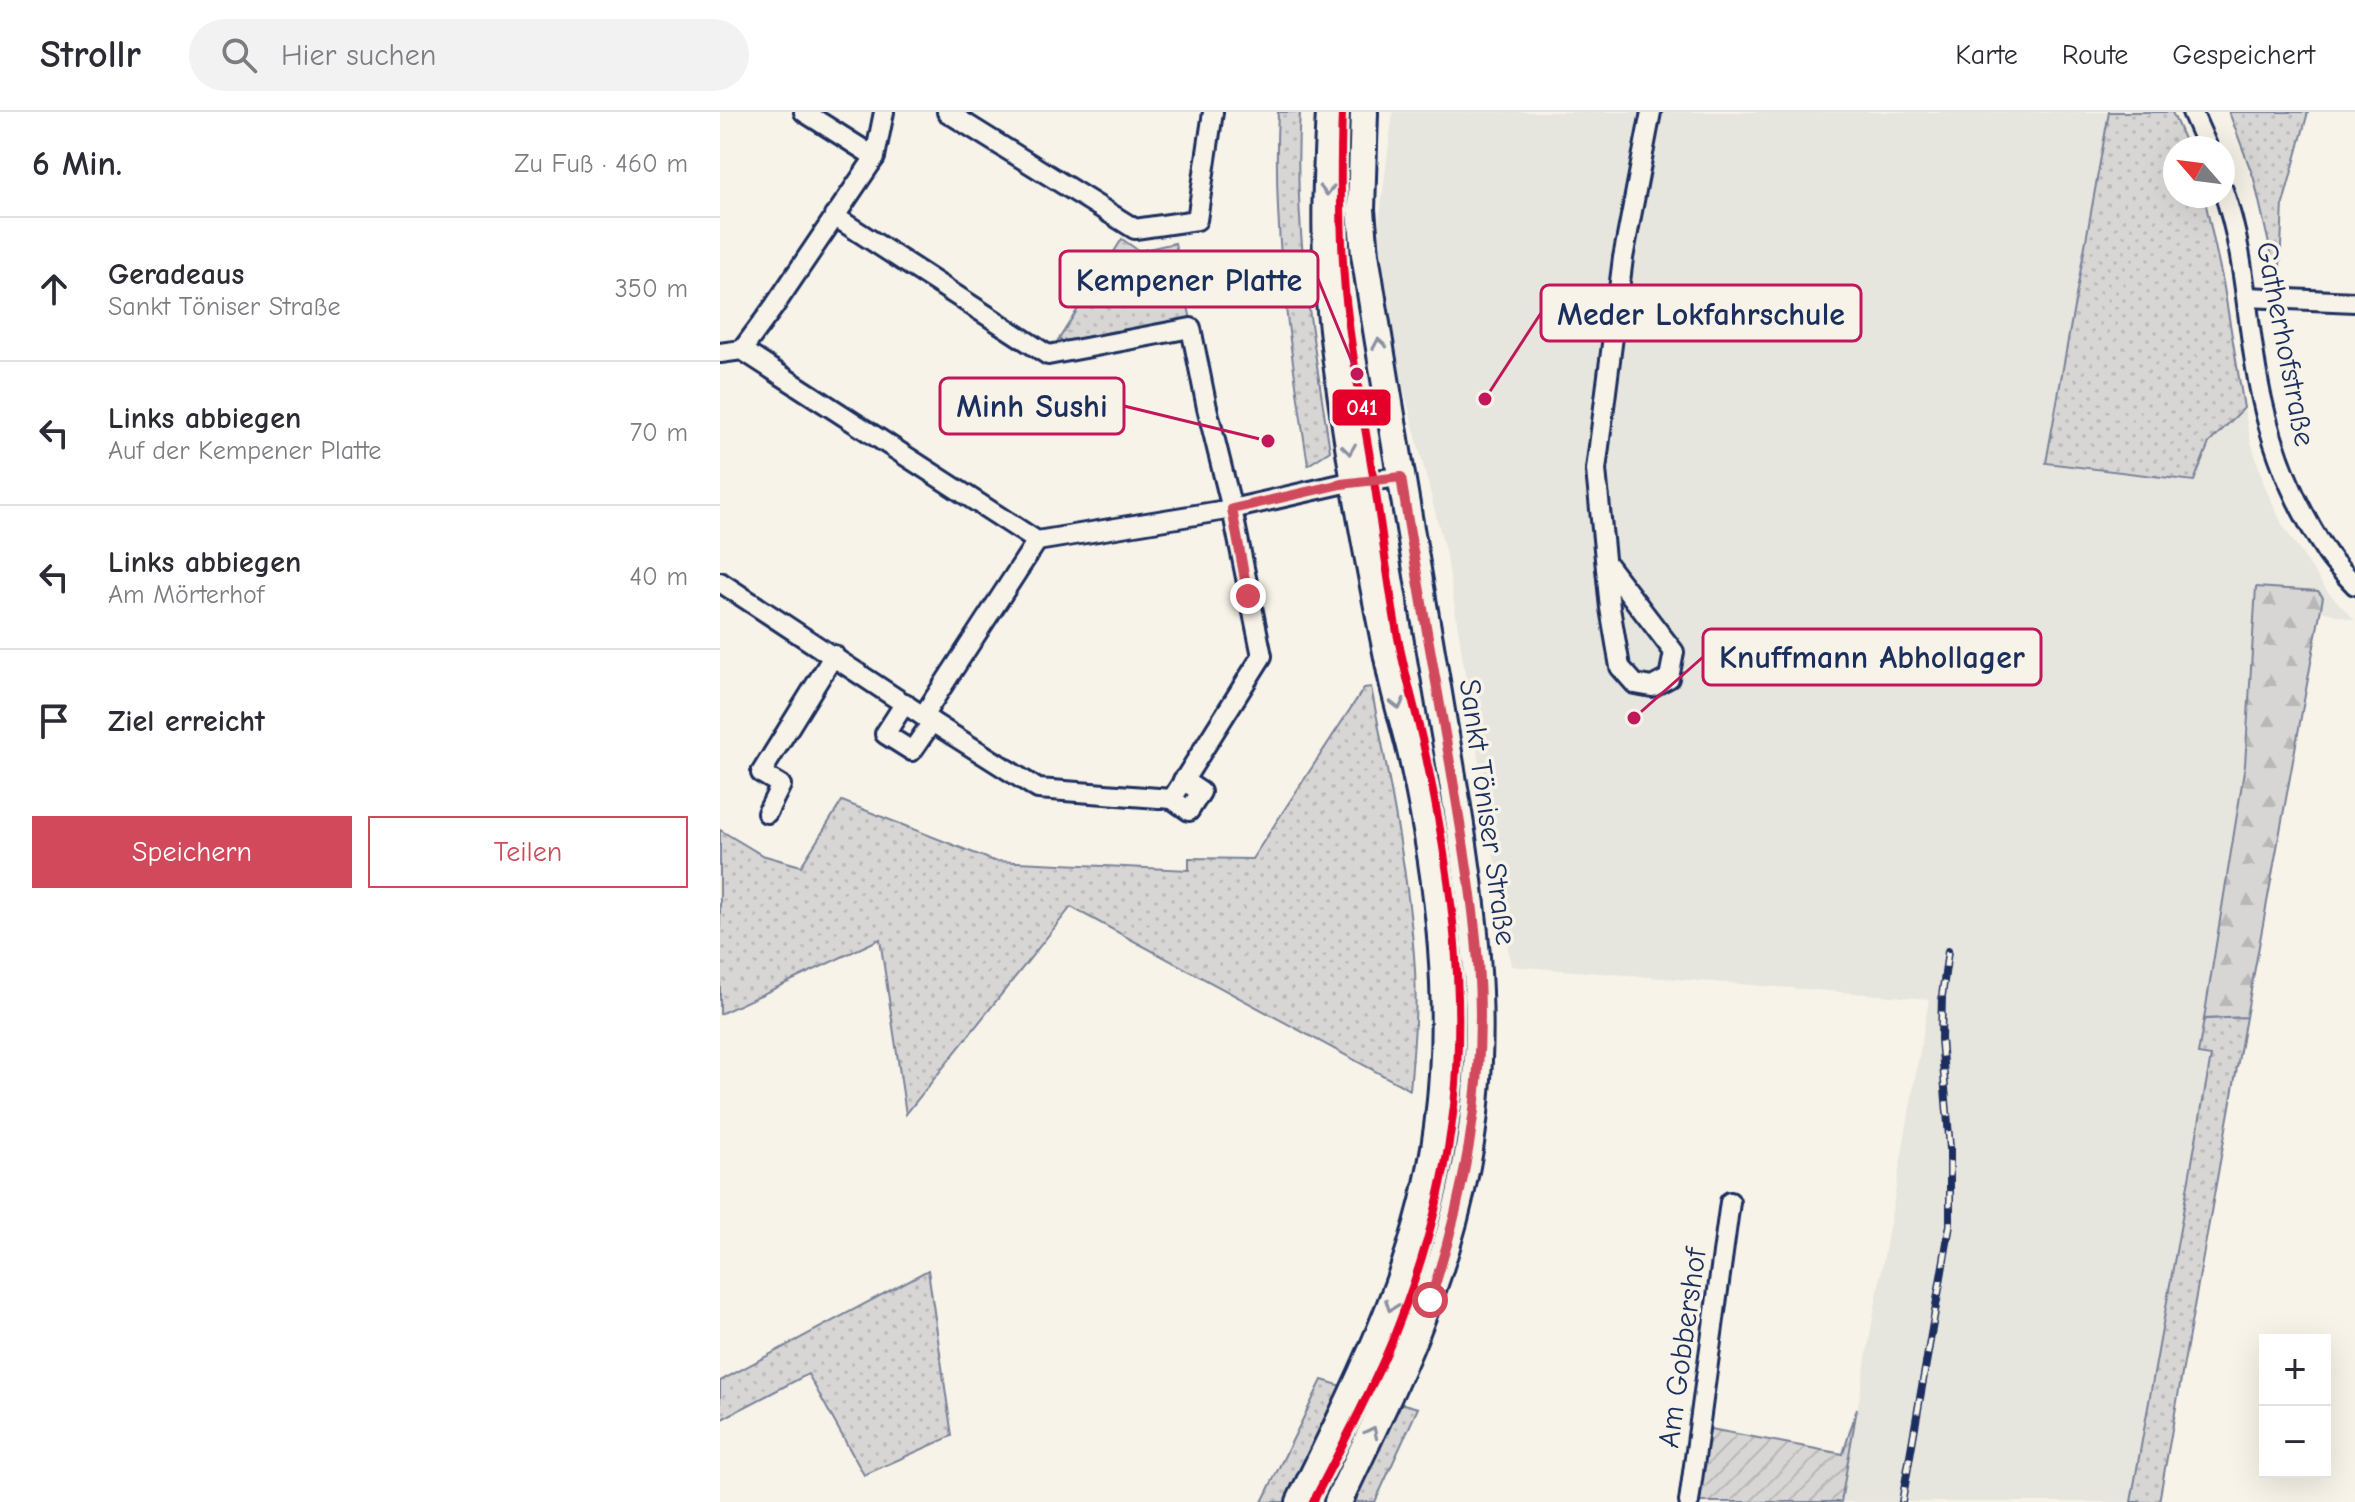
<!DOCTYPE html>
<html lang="de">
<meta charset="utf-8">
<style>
:root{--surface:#fff;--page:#f2f2f3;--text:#2b2b33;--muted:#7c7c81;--line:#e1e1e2;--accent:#d1495b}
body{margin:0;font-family:"Comic Neue",sans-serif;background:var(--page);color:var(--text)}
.controls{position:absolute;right:24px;bottom:24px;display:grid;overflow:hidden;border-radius:0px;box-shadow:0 8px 32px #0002}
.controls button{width:72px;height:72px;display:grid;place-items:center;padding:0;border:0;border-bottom:2px solid var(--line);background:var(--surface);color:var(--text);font:40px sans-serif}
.compass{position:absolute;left:1443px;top:24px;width:72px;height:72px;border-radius:50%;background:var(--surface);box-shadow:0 8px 32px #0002;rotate:298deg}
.stop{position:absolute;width:24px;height:24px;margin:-18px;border:6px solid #d1495b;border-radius:50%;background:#fff}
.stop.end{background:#d1495b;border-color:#fff;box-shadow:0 2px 8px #0008}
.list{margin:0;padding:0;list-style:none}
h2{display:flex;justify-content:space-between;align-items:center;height:104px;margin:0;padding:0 32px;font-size:34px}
h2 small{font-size:26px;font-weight:400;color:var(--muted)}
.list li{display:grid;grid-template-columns:52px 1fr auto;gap:24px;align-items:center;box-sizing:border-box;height:144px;padding:0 32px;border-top:2px solid var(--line)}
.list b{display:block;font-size:30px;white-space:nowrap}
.list p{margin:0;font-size:26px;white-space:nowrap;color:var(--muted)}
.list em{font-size:26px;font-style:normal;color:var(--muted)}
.actions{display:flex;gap:16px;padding:24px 32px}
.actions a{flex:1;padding:18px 0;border:2px solid var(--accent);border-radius:0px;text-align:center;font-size:28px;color:var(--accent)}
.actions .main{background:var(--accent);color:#fff}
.icon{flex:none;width:44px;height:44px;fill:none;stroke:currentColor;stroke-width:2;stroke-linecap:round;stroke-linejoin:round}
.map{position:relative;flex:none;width:1635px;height:1390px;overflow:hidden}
header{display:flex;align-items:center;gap:48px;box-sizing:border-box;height:112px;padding:0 40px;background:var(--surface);border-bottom:2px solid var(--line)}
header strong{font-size:38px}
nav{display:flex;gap:44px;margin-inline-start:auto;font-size:28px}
.search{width:560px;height:72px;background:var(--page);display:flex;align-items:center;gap:20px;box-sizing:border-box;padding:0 28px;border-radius:44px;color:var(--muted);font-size:30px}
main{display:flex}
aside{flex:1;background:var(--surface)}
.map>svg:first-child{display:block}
.built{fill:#e6e5de}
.grass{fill:url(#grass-dots);stroke:#798299;stroke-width:2}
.forest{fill:url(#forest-firs);stroke:#798299;stroke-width:2}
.garden{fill:url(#garden-furrows);stroke:#798299;stroke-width:2}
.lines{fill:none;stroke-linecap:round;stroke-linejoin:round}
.street-casing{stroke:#1b2f5e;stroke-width:24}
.secondary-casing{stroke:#1b2f5e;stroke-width:32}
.street{stroke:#f7f3e8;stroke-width:18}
.secondary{stroke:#f7f3e8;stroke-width:26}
.rail-casing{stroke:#1b2f5e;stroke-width:8}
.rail{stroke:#f7f3e8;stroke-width:5;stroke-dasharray:15;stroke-linecap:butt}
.tram-1-casing{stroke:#f7f3e8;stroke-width:14}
.tram-1{stroke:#e4002b;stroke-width:8}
.oneway{stroke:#8991a3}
.route{stroke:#d1495b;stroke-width:10}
.labels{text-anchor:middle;stroke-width:7;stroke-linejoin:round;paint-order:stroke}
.street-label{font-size:30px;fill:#1b2f5e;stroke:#f7f3e8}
.leader{fill:none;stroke:#c2185b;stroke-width:3}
.callout-dot{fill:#c2185b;stroke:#f7f3e8;stroke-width:3}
.callout{fill:#f7f3e8;stroke:#c2185b;stroke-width:3}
.callout-label{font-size:32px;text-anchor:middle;font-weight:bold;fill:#1b2f5e}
.line-badge{stroke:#f7f3e8;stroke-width:3}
.badge-label{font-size:22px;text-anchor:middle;font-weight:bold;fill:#fff}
</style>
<header>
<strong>Strollr</strong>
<div class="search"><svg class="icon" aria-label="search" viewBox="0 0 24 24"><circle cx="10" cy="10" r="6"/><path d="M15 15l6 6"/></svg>Hier suchen</div>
<nav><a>Karte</a><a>Route</a><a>Gespeichert</a></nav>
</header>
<main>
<aside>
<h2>6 Min.<small>Zu Fuß · 460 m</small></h2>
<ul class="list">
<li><svg class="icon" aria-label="ahead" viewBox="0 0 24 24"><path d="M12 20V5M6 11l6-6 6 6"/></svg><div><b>Geradeaus</b><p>Sankt Töniser Straße</p></div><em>350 m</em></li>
<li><svg class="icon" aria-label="left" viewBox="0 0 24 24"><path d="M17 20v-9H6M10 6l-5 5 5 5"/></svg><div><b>Links abbiegen</b><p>Auf der Kempener Platte</p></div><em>70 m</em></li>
<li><svg class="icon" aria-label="left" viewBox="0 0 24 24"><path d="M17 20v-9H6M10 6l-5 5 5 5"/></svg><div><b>Links abbiegen</b><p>Am Mörterhof</p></div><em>40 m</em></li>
<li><svg class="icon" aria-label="arrive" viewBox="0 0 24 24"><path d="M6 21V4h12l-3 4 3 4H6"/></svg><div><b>Ziel erreicht</b></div></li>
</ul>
<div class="actions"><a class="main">Speichern</a><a>Teilen</a></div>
</aside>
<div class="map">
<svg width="1635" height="1390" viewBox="0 0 1635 1390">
<defs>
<pattern id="grass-dots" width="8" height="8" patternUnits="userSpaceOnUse" patternTransform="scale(2)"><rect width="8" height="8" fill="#d7d6d4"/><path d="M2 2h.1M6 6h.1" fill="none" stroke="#b8b8b8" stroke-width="1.8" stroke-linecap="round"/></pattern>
<pattern id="forest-firs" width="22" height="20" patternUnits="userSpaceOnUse" patternTransform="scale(2)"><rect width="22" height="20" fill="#d7d6d4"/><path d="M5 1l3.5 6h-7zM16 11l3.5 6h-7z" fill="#b8b8b8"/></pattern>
<pattern id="garden-furrows" width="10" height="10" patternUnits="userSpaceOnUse" patternTransform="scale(2)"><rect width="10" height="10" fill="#d7d6d4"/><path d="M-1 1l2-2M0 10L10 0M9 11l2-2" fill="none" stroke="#b8b8b8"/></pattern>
</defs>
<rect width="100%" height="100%" fill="#f7f3e8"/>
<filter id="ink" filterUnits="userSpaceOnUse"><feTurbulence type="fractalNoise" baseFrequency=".0125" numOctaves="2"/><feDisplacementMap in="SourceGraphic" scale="16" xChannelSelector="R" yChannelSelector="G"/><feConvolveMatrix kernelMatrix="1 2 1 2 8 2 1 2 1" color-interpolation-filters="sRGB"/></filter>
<g filter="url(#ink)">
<polygon class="built" points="673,0 1389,0 1326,350 1473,369 1489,331 1524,296 1530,327 1545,375 1563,414 1607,479 1635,508 1601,499 1603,485 1598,479 1536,476 1525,653 1478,941 1491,944 1411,1390 1121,1390 1209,887 791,854 727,446 680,262 658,119"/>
<g class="grass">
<path d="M558 0H580C572 114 593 226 610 339L588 353C570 236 552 119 558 0Z"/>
<polygon points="1389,0 1452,0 1468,36 1455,36 1455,84 1484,84 1503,170 1524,296 1489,331 1474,369 1326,351"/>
<polygon points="1509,0 1588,0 1563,92 1560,155 1554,154 1534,67"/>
<polygon points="402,127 419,139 455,131 471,208 397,224 395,219 351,229 351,234 334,235"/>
<path d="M651 575C668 663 687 752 694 843 698 888 694 933 690 978L351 795 186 1002 160 827 0 902V718L42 743 81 754 122 689 274 749 469 758V746L532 747 644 576Z"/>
<polygon points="1526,905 1439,1390 1411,1390 1491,944 1478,942 1484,907"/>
<polygon points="208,1158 232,1324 144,1363 88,1262 0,1308 0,1269"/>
<polygon points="602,1268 625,1275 570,1390 542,1390"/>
<polygon points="676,1290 698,1296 655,1390 629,1390"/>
</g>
<polygon class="forest" points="1536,475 1598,479 1603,485 1526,905 1484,907 1525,653"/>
<polygon class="garden" points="1137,1296 1121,1390 975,1390 985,1316 1123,1342"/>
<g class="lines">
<g class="street-casing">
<g id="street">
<polyline points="84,0 155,45"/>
<polyline points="227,0 415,117 477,108 493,0"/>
<polyline points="1472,0 1488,36"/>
<path d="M1503 78C1527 144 1526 215 1541 283 1553 339 1575 393 1607 441 1614 452 1626 463 1635 473"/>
<polyline points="1527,185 1635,190"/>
<polyline points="22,238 53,196 155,45 164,0"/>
<polyline points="0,241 22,238 317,429 512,397 621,372 681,365"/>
<polyline points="886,451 954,540 949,566 932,575 915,572 900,555 890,496 876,358 903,146 931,0"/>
<polyline points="0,470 212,610 318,677 452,687 542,544 512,397 487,296 471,216 328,243 114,104"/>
<polyline points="185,591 165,622 192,639 212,610"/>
<polyline points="203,604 317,429"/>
<polyline points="452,687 469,699 481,680 463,668"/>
<polyline points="47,701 61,673 41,661 114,543"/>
<polyline points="969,1390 1010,1090"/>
</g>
</g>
<g class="secondary-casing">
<g id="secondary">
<path d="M580 1390C639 1270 701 1150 718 1015 734 893 720 772 694 652 687 619 676 587 670 555 645 431 621 305 609 179 604 120 607 59 610 0"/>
<path d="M618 1390C671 1280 723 1176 746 1054 777 895 745 744 719 587 694 439 668 291 645 142L641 98 644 0"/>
</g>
</g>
<use href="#street" class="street"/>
<use href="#secondary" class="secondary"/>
<g class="rail-casing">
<polyline id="rail" points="1182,1390 1230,1113 1230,1037 1221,927 1222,884 1228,839"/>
</g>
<use href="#rail" class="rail"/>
<g class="tram-1-casing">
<path id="tram-1" d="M593 1390C620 1337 649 1284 672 1229 702 1155 725 1074 734 994 747 873 729 749 703 631 695 596 685 562 678 526 668 473 662 418 653 363 643 302 631 241 625 179 620 120 620 60 622 0"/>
</g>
<use href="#tram-1" class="tram-1"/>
</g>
<defs><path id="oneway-chevron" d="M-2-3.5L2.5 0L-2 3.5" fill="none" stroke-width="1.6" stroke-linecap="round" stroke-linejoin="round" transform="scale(2)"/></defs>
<g class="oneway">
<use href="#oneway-chevron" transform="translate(607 78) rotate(90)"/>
<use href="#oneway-chevron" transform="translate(659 232) rotate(-100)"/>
<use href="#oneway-chevron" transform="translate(629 337) rotate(82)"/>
<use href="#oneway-chevron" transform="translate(678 592) rotate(76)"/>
<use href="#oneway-chevron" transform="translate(671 1194) rotate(110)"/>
<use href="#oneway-chevron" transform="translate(652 1320) rotate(-64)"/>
</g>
</g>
<g class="lines" filter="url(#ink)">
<path class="route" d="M528 484 512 397 621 372 681 365C698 476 720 587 738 699 749 766 760 834 760 903 760 1001 741 1095 710 1188"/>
</g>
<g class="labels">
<g class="street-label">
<text transform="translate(1566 232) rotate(79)" y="10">Gatherhofstraße</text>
<text transform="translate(768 700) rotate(82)" y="10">Sankt Töniser Straße</text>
<text transform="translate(962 1236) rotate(-82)" y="10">Am Gobbershof</text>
</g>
</g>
<path class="leader" d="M637 262L598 167M765 287L821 201M548 329L404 294M914 606L983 545"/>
<g class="callout-dot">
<circle cx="637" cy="262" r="8"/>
<circle cx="765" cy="287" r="8"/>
<circle cx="548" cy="329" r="8"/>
<circle cx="914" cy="606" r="8"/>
</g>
<g class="callout">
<rect x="340" y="139" width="258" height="56" rx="8"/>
<rect x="821" y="173" width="320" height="56" rx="8"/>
<rect x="220" y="266" width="184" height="56" rx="8"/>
<rect x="983" y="517" width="338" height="56" rx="8"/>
</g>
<g class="callout-label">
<text x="469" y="179">Kempener Platte</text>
<text x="981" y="213">Meder Lokfahrschule</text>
<text x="312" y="305">Minh Sushi</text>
<text x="1152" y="556">Knuffmann Abhollager</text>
</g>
<rect class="line-badge" x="611" y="276" width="61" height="39" rx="8" fill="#e4002b"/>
<g class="badge-label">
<text x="642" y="303">041</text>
</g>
</svg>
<div class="controls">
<button>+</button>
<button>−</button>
</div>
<svg class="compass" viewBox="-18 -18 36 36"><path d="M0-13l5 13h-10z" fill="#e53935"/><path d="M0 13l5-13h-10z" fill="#7c7c81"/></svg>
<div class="stop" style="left:710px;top:1188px"></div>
<div class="stop end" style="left:528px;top:484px"></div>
</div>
</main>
